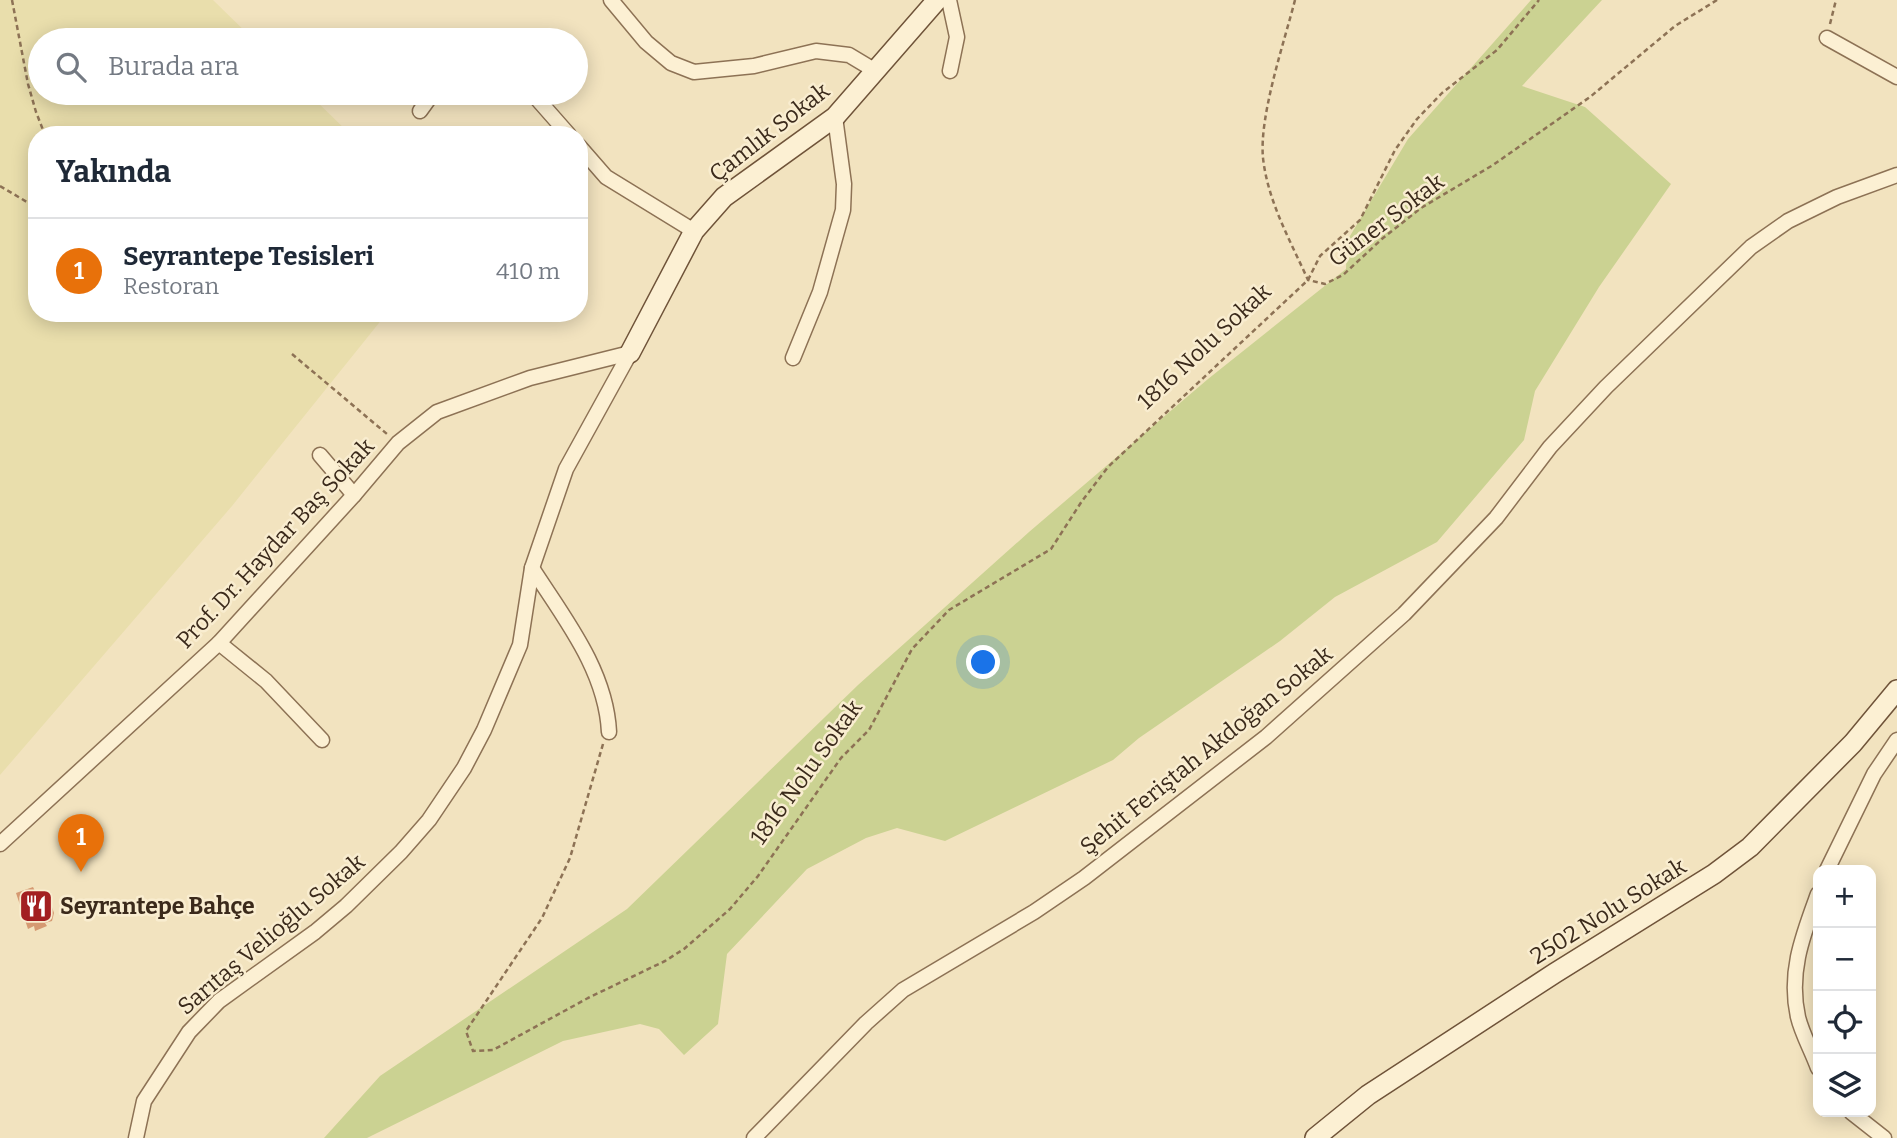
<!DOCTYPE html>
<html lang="tr">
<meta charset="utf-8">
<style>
:root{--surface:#fff;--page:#f6f6f7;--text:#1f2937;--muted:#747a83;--line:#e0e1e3;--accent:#a31f21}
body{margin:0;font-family:Bitter,serif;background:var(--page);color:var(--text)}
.controls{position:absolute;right:21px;bottom:21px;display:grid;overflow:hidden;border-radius:14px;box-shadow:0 4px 18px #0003}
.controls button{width:63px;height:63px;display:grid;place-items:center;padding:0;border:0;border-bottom:2px solid var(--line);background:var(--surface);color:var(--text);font:35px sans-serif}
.you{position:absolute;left:984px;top:663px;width:24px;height:24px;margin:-18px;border:5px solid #fff;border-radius:50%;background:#1a73e8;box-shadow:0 0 0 10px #1a73e833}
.badge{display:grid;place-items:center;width:46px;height:46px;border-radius:50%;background:var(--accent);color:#fff;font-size:23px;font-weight:700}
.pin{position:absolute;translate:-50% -58px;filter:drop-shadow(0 2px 4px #0008)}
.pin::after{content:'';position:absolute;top:37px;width:24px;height:21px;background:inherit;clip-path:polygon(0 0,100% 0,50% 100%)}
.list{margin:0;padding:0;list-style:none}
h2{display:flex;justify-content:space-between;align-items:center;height:91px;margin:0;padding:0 28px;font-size:30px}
h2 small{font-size:23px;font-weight:400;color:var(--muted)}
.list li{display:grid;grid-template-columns:46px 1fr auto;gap:21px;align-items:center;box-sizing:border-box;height:105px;padding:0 28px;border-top:2px solid var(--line)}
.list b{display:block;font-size:26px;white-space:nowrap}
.list p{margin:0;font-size:23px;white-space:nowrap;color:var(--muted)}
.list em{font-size:23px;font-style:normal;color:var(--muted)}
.icon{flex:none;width:38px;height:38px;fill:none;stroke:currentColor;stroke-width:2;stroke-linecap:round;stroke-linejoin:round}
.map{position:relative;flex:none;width:1897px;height:1138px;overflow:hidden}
.search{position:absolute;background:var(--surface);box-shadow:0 4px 18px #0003;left:28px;top:28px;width:560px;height:77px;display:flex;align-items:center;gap:18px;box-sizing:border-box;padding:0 24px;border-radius:38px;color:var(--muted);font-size:26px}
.panel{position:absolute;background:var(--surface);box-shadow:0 4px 18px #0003;left:28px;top:126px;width:560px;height:196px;border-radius:28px}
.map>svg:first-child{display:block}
.farmland{fill:#e9deac}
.green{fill:#cbd292}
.building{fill:#d59971}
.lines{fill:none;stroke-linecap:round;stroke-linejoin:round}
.street-casing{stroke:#8d7255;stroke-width:17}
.secondary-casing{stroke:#6f5339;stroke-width:22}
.path{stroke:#8d7255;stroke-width:2.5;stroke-dasharray:5 3.5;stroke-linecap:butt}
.street{stroke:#fcf0d3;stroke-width:14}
.secondary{stroke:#fcf0d3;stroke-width:19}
.labels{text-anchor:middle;stroke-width:5;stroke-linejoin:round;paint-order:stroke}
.street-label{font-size:23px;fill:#3b2a1b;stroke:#f9edd0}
.poi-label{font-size:23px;font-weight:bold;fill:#3b2a1b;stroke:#f9edd0;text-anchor:start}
</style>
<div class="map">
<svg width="1897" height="1138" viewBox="0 0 1897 1138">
<rect width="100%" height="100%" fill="#f2e3bf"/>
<polygon class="farmland" points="0,0 213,0 254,40 40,40 40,93 308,93 351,135 37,135 37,313 387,313 232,506 0,775"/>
<polygon class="green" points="1531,0 1602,0 1522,86 1585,107 1671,184 1599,287 1535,391 1524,440 1437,542 1335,597 1280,641 1139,738 1113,760 945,841 897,828 866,838 807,869 727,954 718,1024 684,1055 659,1029 640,1024 563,1041 367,1138 324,1138 380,1076 627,909 858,685 1029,532 1208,379 1346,269 1347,241 1408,139"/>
<polygon class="building" points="33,887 36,893 43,890 45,896 48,895 54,913 52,921 45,923 47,926 35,931 34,926 28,929 16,893"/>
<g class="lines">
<g class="street-casing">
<g id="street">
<polyline points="611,0 646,42 671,63 694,72 754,66 816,51 849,55 874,70"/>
<polyline points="949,0 957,37 950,71"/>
<polyline points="1827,38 1897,77"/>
<polyline points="532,93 569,135"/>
<polyline points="420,111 433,93"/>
<polyline points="579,146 606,177 694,231"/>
<polyline points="793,358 820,292 843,210 844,184 835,117"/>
<polyline points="320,455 354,495"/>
<path d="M532 568C564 618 606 670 609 732"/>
<polyline points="219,643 266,681 322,740"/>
<polyline points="0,844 219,643 354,495 398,443 437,412 530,378 630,353"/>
<polyline points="1827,870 1874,774 1897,740"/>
<path d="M1818 894C1803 935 1788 972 1798 1017 1802 1034 1812 1051 1818 1068"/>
<polyline points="1851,1112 1884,1138"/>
<polyline points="136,1138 144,1101 189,1032 219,1001 315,932 346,906 401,852 429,820 464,768 484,730 520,645 532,568 566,469 630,353"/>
<polyline points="754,1138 866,1023 903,990 1034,912 1084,878 1266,737 1404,614 1496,518 1550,447 1606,387 1751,247 1788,221 1837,197 1897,175"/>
</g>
</g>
<g class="secondary-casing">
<g id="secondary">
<polyline points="630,353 694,231 724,197 835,117 937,0"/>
<polyline points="1315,1138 1368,1095 1555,973 1714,874 1750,847 1853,743 1897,690"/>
</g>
</g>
<g class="path">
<polyline points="12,0 28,84 36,112 45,135"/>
<path d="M1295 0C1284 43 1259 116 1263 158 1268 202 1290 240 1308 280L1325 284 1343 275 1383 238 1421 208 1493 165 1590 97 1675 26 1717 0"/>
<polyline points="1830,24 1836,0"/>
<polyline points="0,186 37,208"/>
<polyline points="292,354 387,434"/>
<polyline points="603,744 570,858 542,918 466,1031 473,1051 493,1050 588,998 665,961 684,949 730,909 758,876 841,758 869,730 912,649 949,610 1051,549 1082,501 1108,467 1308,280 1320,256 1360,220 1395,150 1417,119 1442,93 1497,50 1539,0"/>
</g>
<use href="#street" class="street"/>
<use href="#secondary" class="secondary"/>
</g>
<defs>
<g id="restaurant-square" transform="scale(1.75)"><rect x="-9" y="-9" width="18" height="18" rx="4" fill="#a31f21" stroke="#f9edd0"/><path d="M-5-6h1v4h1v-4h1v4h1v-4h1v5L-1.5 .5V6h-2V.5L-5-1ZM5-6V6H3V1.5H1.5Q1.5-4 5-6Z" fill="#fff"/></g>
</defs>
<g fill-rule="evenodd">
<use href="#restaurant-square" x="36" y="906"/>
</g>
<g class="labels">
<g class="street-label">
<text transform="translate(769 132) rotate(-38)" y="8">Çamlık Sokak</text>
<text transform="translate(1386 220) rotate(-37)" y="8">Güner Sokak</text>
<text transform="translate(1204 346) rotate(-43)" y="8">1816 Nolu Sokak</text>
<text transform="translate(275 543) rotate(-47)" y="8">Prof. Dr. Haydar Baş Sokak</text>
<text transform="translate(1206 750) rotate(-39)" y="8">Şehit Feriştah Akdoğan Sokak</text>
<text transform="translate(806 772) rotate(-54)" y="8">1816 Nolu Sokak</text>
<text transform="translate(1608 911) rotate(-32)" y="8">2502 Nolu Sokak</text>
<text transform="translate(271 934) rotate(-40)" y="8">Sarıtaş Velioğlu Sokak</text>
</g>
<g class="poi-label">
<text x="60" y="914">Seyrantepe Bahçe</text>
</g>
</g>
</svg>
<div class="controls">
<button>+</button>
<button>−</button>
<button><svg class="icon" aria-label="locate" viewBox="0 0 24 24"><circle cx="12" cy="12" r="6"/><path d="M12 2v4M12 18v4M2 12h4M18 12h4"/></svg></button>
<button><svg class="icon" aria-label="layers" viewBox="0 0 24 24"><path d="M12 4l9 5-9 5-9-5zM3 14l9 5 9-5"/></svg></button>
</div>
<div class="you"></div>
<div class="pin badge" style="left:81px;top:872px;background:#e8710a">1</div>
<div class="search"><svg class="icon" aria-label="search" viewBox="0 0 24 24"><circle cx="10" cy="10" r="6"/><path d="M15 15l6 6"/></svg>Burada ara</div>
<section class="panel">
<h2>Yakında<small></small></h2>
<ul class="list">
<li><span class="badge" style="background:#e8710a">1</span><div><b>Seyrantepe Tesisleri</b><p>Restoran</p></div><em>410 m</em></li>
</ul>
</section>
</div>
